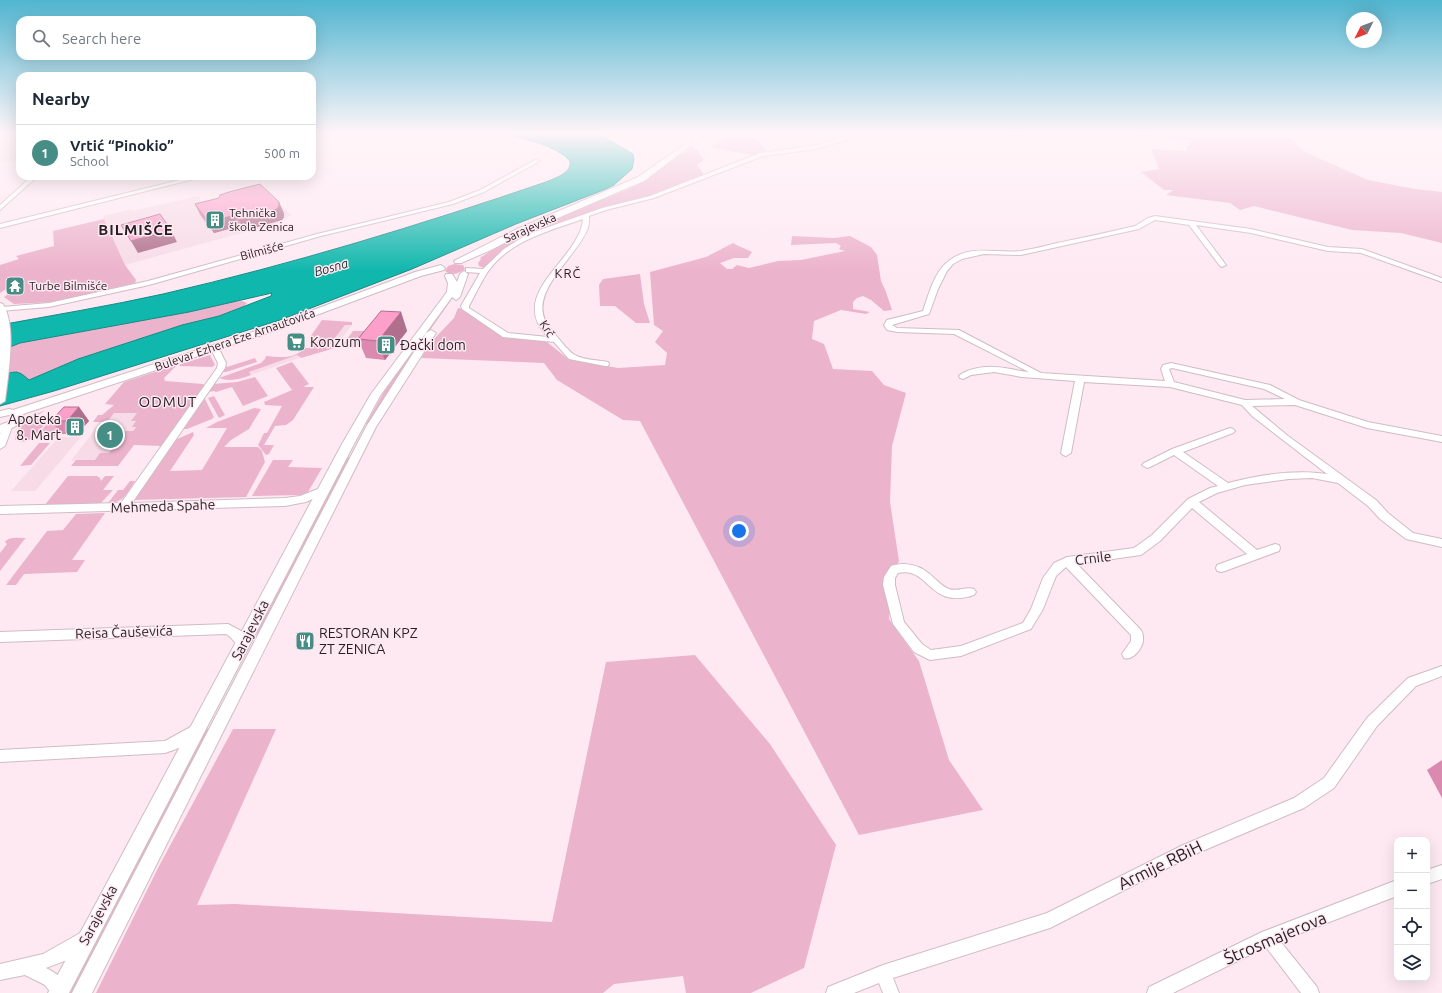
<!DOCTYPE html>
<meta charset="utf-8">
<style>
:root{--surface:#fff;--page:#f2f2f3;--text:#1f2937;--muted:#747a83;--line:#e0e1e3;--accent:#468d86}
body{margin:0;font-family:Ubuntu,sans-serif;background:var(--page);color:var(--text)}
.controls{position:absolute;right:12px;bottom:12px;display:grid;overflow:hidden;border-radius:8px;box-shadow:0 4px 16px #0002}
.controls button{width:36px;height:36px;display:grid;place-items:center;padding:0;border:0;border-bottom:1px solid var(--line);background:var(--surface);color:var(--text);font:20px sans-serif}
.compass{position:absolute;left:1346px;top:12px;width:36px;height:36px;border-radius:50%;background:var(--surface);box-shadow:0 4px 16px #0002;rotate:228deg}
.you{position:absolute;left:739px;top:531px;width:14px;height:14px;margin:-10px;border:3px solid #fff;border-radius:50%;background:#1a73e8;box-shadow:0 0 0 6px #1a73e833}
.badge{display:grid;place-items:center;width:26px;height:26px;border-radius:50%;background:var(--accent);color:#fff;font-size:13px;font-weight:700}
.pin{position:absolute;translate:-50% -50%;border:2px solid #fff;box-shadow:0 1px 4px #0006}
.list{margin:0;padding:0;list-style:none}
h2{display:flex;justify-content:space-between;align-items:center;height:52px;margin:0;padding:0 16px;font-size:17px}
h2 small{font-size:13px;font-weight:400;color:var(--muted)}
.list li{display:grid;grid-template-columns:26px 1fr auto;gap:12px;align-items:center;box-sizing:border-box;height:56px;padding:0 16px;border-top:1px solid var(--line)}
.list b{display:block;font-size:15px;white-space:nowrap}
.list p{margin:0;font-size:13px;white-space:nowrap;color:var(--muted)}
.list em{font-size:13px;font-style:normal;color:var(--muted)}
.icon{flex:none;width:22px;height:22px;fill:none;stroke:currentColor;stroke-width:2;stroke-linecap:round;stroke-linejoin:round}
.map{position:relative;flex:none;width:1442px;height:993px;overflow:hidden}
.search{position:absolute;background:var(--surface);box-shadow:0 4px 16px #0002;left:16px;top:16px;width:300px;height:44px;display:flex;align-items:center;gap:10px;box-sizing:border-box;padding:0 14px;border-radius:12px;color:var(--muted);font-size:15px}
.panel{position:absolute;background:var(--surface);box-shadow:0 4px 16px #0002;left:16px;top:72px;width:300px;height:108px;border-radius:12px}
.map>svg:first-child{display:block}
.built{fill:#f7dbe6}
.green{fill:#ecb3cc}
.water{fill:#0fb7ac;stroke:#168983}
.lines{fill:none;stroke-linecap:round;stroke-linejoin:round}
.minor-casing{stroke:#d0bcc4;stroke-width:2}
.major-casing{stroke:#d0bcc4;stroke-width:2}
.minor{fill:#fff;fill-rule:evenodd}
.major{fill:#fff;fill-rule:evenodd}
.wall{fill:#d98aae}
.shaded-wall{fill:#b0708d}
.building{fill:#fca0ca;stroke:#b0708d}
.labels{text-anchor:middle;stroke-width:3;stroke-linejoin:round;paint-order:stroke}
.far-poi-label{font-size:12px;fill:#271f22;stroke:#fee9f2;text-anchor:start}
.far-street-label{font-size:12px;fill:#271f22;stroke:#fee9f2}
.far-water-label{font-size:13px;font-style:italic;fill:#172f2c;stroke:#fee9f2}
.far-neighbourhood-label{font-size:13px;letter-spacing:1px;fill:#271f22;stroke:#fee9f2}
.poi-label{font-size:14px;fill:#271f22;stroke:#fee9f2;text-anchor:start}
.street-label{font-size:14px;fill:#271f22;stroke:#fee9f2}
.far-district-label{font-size:15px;font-weight:bold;letter-spacing:1px;fill:#271f22;stroke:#fee9f2}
.neighbourhood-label{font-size:15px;letter-spacing:1px;fill:#271f22;stroke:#fee9f2}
.near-street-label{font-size:17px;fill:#271f22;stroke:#fee9f2}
</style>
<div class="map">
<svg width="1442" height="993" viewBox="0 0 1442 993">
<rect width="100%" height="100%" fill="#fee9f2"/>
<g class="built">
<polygon points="0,133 20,133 20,160 0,163"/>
<polygon points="258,184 291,215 278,223 125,265 103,216 132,209 133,211 199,196 202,203 229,196 226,193"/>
<polygon points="345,325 352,325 335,348 328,348"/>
<polygon points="297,355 299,358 251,375 249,372"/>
<polygon points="109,411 147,411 110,459 71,461"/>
<polygon points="59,437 81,437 35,491 11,491"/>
</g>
<g class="green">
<polygon points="726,133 780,133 771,136 755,138 768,152 753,155 710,147 722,140"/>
<polygon points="1129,133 1284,133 1305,152 1368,180 1415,189 1442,192 1442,243 1401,233 1352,230 1254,206 1240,210 1230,203 1166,195 1173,190 1164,190 1141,172 1159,169 1151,149 1186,151 1187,150 1186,148 1192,141 1152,136 1124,135"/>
<path d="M691 146 698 151 704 160 697 165 703 173 702 176 662 192 544 230C519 234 502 252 484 268L479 266 478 263 481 259 480 258 501 244 532 228 629 189 648 179 666 162 684 153Z"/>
<polygon points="104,219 125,265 136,280 135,283 53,302 14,304 4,297 23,284 15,283 0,293 0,265 19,259 16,256 54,246 53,231"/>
<path d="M792 236 834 238 850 236 871 247 877 255 881 281 886 292 892 310 884 311 871 300 863 296 857 298 853 302V309L870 312 866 314 841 310 814 321 812 339 824 344 833 369 872 371 884 385 906 393 892 446 890 502 899 561 890 577 889 619 919 661 949 760 983 810 859 835 640 421 623 420 557 380 544 363 421 358 433 340 454 318 458 308 462 309 505 336 547 342 568 359 618 368 665 365 667 353 655 342 663 331 654 325 650 272 706 257 733 243C739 247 745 248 752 252L748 258H734L720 263 727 269H732L737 265 749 268 778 261 801 260 845 251 839 249 841 246 836 243 791 245Z"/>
<path d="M454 264 463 265 465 269C459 274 451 276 445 271L448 266Z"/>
<polygon points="640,274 644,304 650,323 636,323 615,306 600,306 599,285 603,279"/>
<polygon points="452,296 454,296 400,373 368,424 366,424 394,374"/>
<polygon points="242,301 247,303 244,306 219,316 182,325 78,359 29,380 14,371 0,376 0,351 20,343 189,312 231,302"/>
<path d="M322 320 352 322V325H345L328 347 335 348 301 358 297 355 249 372 251 375C240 379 230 382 219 378L261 363 265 359 266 356C278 357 295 360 304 348H313L320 337H310Z"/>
<polygon points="353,331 367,331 356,348 341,347"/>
<polygon points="210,355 215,365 212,367 179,366 181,364"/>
<polygon points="255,358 257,362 226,372 222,372 225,364 227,367"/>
<polygon points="292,362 309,384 303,387 314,387 293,420 286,425 275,426 264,445 274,445 269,454 266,455 258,445 264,433 267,433 282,406 265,405 264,402 292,390 276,368"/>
<polygon points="173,366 176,366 164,378 165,381 203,384 205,386 162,446 134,445 118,466 71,466 76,460 95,460 100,453 109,453 118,442 123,441 125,439 120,438 125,431 133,431 136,427 132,427 136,421 131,421 137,413 114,413 107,422 93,422 98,415 102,415 114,405 105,404 124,382"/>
<polygon points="255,377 268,396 243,406 232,387 216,392 214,391 208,392 213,384 237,382"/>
<polygon points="214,396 225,415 219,418 208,398"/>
<polygon points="205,399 214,417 212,419 187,429 180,429 201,400"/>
<polygon points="254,408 261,409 249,429 231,440 224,447 258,447 262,451 265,462 246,497 133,500 175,440 193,432 194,435 170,471 202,470 227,428 206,428 217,422"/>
<path d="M45 410 37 416 39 424 48 420C41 428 31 445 19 441V438L15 440 17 430 35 415Z"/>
<polygon points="74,419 58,436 37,436 50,420"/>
<polygon points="39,443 50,443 31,465 20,466"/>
<polygon points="349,457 350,461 231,693 228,692 256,638 260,620 344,461"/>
<polygon points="273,460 293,460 288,467 322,468 308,492 301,495 252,496"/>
<polygon points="68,476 97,476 100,478 101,481 105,476 114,476 103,490 113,490 100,504 44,506"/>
<path d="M130 481H135C127 493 124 503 108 503L118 490H123Z"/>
<polygon points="105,513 72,560 85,560 77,572 24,574 16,585 6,585 47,531 63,530 76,514"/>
<path d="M26 538 24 540 0 571V553L7 544 5 542C9 536 19 538 26 538Z"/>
<polygon points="695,655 770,744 836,845 804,968 751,993 686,993 683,976 614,984 603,993 96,993 158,868 233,729 276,729 197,905 235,904 552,922 606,662"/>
<polygon points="208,728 210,732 74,993 65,993 202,733"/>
</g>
<path class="water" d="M504 133H598L633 154 634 159 632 169 614 185 606 189 516 224 412 269 280 320 54 391 0 406V376C15 371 17 369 29 380L78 359 182 325 219 316 271 296 272 293 189 312 20 343 0 351V325C54 315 109 306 163 294 293 264 420 225 546 182 555 178 572 173 570 161 555 144 525 140 504 133Z"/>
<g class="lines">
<g class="minor-casing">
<g id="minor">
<polygon points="695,133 701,133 698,142 695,144 692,142"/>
<path d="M854 133H860L856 137 817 149 763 156 654 198 606 210 589 216C589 220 589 225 588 228 576 260 518 298 554 333 559 339 569 352 575 355 584 360 598 360 608 362L609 364 608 366H605L569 359 554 342 503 337 462 309 461 306 480 273 466 272V268L483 269 504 249 526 235 602 208 650 196 760 153 816 145ZM583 219C580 260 505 293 548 337L508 333 469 308V306C475 295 480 284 487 273 508 241 549 231 583 219Z"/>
<polygon points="535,160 540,161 484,192 453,204 321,236 149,285 49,307 0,311 0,307 2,307 49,303 148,281 317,234 449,202 480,190"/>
<polygon points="32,176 38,176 0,210 0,205"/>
<polygon points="196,176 206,176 0,228 0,224"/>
<path d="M1155 216 1251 229 1328 247 1362 249 1442 278V282L1361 253 1328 251 1251 233 1196 225 1226 265 1222 267 1220 266 1189 225 1155 220 1139 229 1021 255 984 254 962 259 953 264 947 271 938 289 929 314 892 325 897 328 959 330 1041 373 1165 381 1161 369 1163 365 1171 363 1270 385 1299 400 1368 422 1442 436V442L1367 428 1295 405 1252 406 1288 436 1376 500 1388 513 1413 533 1442 539V547L1406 539 1380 519 1368 506 1338 483 1312 478 1289 479 1245 485 1217 493 1199 502 1257 550 1275 544 1279 545 1280 548 1279 551 1225 571 1221 572 1217 571 1216 568 1217 565 1247 554 1192 508 1160 541 1141 555 1077 564 1140 629C1142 631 1143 634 1143 638 1144 647 1133 661 1124 658L1122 654 1131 641V635L1066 567 1056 576 1043 609 1031 629 961 656 930 660 914 652 893 624 883 585 884 577 891 566C908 561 922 566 934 578 939 582 943 587 949 589 958 592 966 586 974 589L976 592 974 595C928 610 930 566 898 573L895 578V585L904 622 922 644 931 650 961 646 1023 623 1031 609 1043 578 1054 563 1067 557 1134 548 1152 535 1188 499 1210 488 1218 486 1174 455 1150 467 1147 468 1142 465 1144 463 1172 449 1230 428 1233 429 1235 431 1233 433 1183 452 1228 483C1259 475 1295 469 1327 474L1252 416 1242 405 1170 387 1084 382 1071 453 1066 456 1063 455 1061 453 1075 381 1022 377 994 372 971 375 963 379 960 378 959 376C966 369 985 366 994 367 1006 367 1017 371 1029 372L954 334 897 332 887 330 884 325 887 320 923 311C929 294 934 271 950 260 972 244 997 254 1021 251 1033 249 1045 246 1057 243 1083 238 1109 232 1135 226L1148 218ZM1172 368 1264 389 1285 399 1245 400 1174 382 1169 369Z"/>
<polygon points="211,345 217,345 226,363 225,368 132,503 285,498 300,496 323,487 327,488 328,490 327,492 306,502 285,506 0,514 0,506 121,503 217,368 218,363 210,347"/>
<polygon points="7,424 12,427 5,446 0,449 0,434 4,425"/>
<path d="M228 624 241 631 249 643 247 647C237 650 235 639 226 634L0 642V632Z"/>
<polygon points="1442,666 1442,676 1416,686 1377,726 1334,788 1304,808 1193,855 1050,928 893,978 899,993 883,993 879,983 854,993 826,993 828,987 883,965 1047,913 1183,845 1294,798 1324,778 1367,718 1408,678"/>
<path d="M196 724 201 726 202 730C197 742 177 749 165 753L0 762V750L165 741Z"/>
<polygon points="1442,865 1442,879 1427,884 1427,870"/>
<polygon points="1397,880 1397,896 1280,941 1317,987 1319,993 1301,993 1266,947 1173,993 1147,993 1149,987 1262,932"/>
<path d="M82 932 88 934 90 940C84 955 60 963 46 968 57 973 63 979 67 990L66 993H51L45 985 25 975 0 980V964L43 954Z"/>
</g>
</g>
<g class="major-casing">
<g id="major">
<polygon points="688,133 694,133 689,147 644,181 523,233 491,250 461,263 455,263 454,261 517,229 638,177 684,145"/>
<polygon points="441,265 445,268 444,270 421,276 271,332 23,414 24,417 16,426 0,433 0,425 8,422 13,416 9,415 0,417 0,411 9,409 13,410 265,328 415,272"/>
<polygon points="464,271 468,274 460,297 456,300 452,297 380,396 354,444 69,993 48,993 342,444 371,394 447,292 448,283 445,276 446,274 452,274 457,282 460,274"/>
<path d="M0 303 3 304C17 327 8 375 5 401L0 404Z"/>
<polygon points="431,330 436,333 376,427 92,993 72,993 366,427 426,333"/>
</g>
</g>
<use href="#minor" class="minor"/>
<use href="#major" class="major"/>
</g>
<g class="wall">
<polygon points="195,204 284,213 284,217 282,220 244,231 240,226 214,233 200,215"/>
<polygon points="401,312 407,331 385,360 366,358 358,339"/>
<polygon points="79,407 89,421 77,434 62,434 51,421"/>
<polygon points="1442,760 1442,798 1427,770"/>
</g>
<g class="shaded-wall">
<polygon points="279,202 284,213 284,217 282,220 244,231 239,220"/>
<polygon points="235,215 240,226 214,233 208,222"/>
<polygon points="171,230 177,242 138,253 131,241"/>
<polygon points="401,312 407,331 385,360 378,341"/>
<polygon points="79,407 89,421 77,434 67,421"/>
</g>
<g class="building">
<polygon points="260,184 279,202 279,206 277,209 239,220 235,215 208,222 195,204 219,198 220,195 229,192"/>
<polygon points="160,214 171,230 131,241 121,225"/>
<polygon points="381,311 401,312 378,341 358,339"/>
<polygon points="64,407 79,407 67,421 51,421"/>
</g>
<linearGradient id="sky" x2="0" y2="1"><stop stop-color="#51b5d0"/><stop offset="0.49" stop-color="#fff5f9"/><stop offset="1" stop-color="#fff5f9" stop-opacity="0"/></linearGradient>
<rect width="1442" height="272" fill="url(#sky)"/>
<defs>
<g id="building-square" transform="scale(1)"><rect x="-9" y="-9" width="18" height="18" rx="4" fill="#468d86" stroke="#fee9f2"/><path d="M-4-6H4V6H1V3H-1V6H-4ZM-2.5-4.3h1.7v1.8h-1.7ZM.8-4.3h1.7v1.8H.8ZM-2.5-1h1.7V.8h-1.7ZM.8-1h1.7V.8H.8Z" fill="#fff"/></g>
<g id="temple-square" transform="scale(1)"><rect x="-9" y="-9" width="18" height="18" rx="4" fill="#468d86" stroke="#fee9f2"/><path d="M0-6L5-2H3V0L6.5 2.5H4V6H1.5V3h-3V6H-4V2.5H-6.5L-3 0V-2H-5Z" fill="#fff"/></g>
<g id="supermarket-square" transform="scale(1)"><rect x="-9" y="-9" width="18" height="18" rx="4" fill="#468d86" stroke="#fee9f2"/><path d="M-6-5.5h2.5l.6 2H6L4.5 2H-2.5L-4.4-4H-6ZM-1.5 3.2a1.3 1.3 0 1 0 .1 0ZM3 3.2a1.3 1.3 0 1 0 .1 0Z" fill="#fff"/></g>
<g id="restaurant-square" transform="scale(1)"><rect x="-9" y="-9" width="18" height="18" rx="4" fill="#468d86" stroke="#fee9f2"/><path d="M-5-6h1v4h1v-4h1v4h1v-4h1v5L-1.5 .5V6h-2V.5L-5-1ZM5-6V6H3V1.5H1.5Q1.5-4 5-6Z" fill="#fff"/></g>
</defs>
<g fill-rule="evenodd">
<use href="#building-square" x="215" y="220"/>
<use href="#temple-square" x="15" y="286"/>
<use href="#supermarket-square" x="296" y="342"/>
<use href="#building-square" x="386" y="345"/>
<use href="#building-square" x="75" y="427"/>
<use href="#restaurant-square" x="305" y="641"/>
</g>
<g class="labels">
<g class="far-poi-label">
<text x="229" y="217">Tehnička<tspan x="229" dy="14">škola Zenica</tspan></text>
<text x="29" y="290">Turbe Bilmišće</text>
</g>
<g class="far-street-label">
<text transform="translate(530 228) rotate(-24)" y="4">Sarajevska</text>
<text transform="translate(262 251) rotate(-15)" y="4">Bilmišće</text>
<text transform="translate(547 329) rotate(57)" y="4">Krč</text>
<text transform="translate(235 340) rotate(-19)" y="4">Bulevar Ezhera Eze Arnautovića</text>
</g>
<g class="far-water-label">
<text transform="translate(331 267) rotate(-16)" y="5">Bosna</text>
</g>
<g class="far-neighbourhood-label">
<text x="568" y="278">KRČ</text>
</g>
<g class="poi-label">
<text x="310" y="347">Konzum</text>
<text x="400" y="350">Đački dom</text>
<text x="61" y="424" text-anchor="end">Apoteka<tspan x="61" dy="16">8. Mart</tspan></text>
<text x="319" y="638">RESTORAN KPZ<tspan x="319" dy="16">ZT ZENICA</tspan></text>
</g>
<g class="street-label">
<text transform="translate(163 506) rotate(-2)" y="5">Mehmeda Spahe</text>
<text transform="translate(1093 558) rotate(-7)" y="5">Crnile</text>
<text transform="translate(250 630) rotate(-63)" y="5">Sarajevska</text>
<text transform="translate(124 632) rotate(-2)" y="5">Reisa Čauševića</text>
<text transform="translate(98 915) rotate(-62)" y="5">Sarajevska</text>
</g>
<g class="far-district-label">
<text x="136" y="235">BILMIŠĆE</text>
</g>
<g class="neighbourhood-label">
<text x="168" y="407">ODMUT</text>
</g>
<g class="near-street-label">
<text transform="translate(1160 865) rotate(-26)" y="6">Armije RBiH</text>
<text transform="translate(1275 938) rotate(-23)" y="6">Štrosmajerova</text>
</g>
</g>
</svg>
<div class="controls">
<button>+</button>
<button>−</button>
<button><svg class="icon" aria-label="locate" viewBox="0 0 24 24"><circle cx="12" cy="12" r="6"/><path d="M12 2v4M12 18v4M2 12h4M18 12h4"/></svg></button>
<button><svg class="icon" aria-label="layers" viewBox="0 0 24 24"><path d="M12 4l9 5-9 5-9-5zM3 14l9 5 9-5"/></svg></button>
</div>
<svg class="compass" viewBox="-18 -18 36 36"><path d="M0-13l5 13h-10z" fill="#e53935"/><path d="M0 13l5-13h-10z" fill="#747a83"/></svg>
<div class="you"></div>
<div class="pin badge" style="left:110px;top:435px">1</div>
<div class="search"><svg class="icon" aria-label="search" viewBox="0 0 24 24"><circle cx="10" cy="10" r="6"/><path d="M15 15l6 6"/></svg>Search here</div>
<section class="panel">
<h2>Nearby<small></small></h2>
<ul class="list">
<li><span class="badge">1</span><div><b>Vrtić “Pinokio”</b><p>School</p></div><em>500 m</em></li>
</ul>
</section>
</div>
